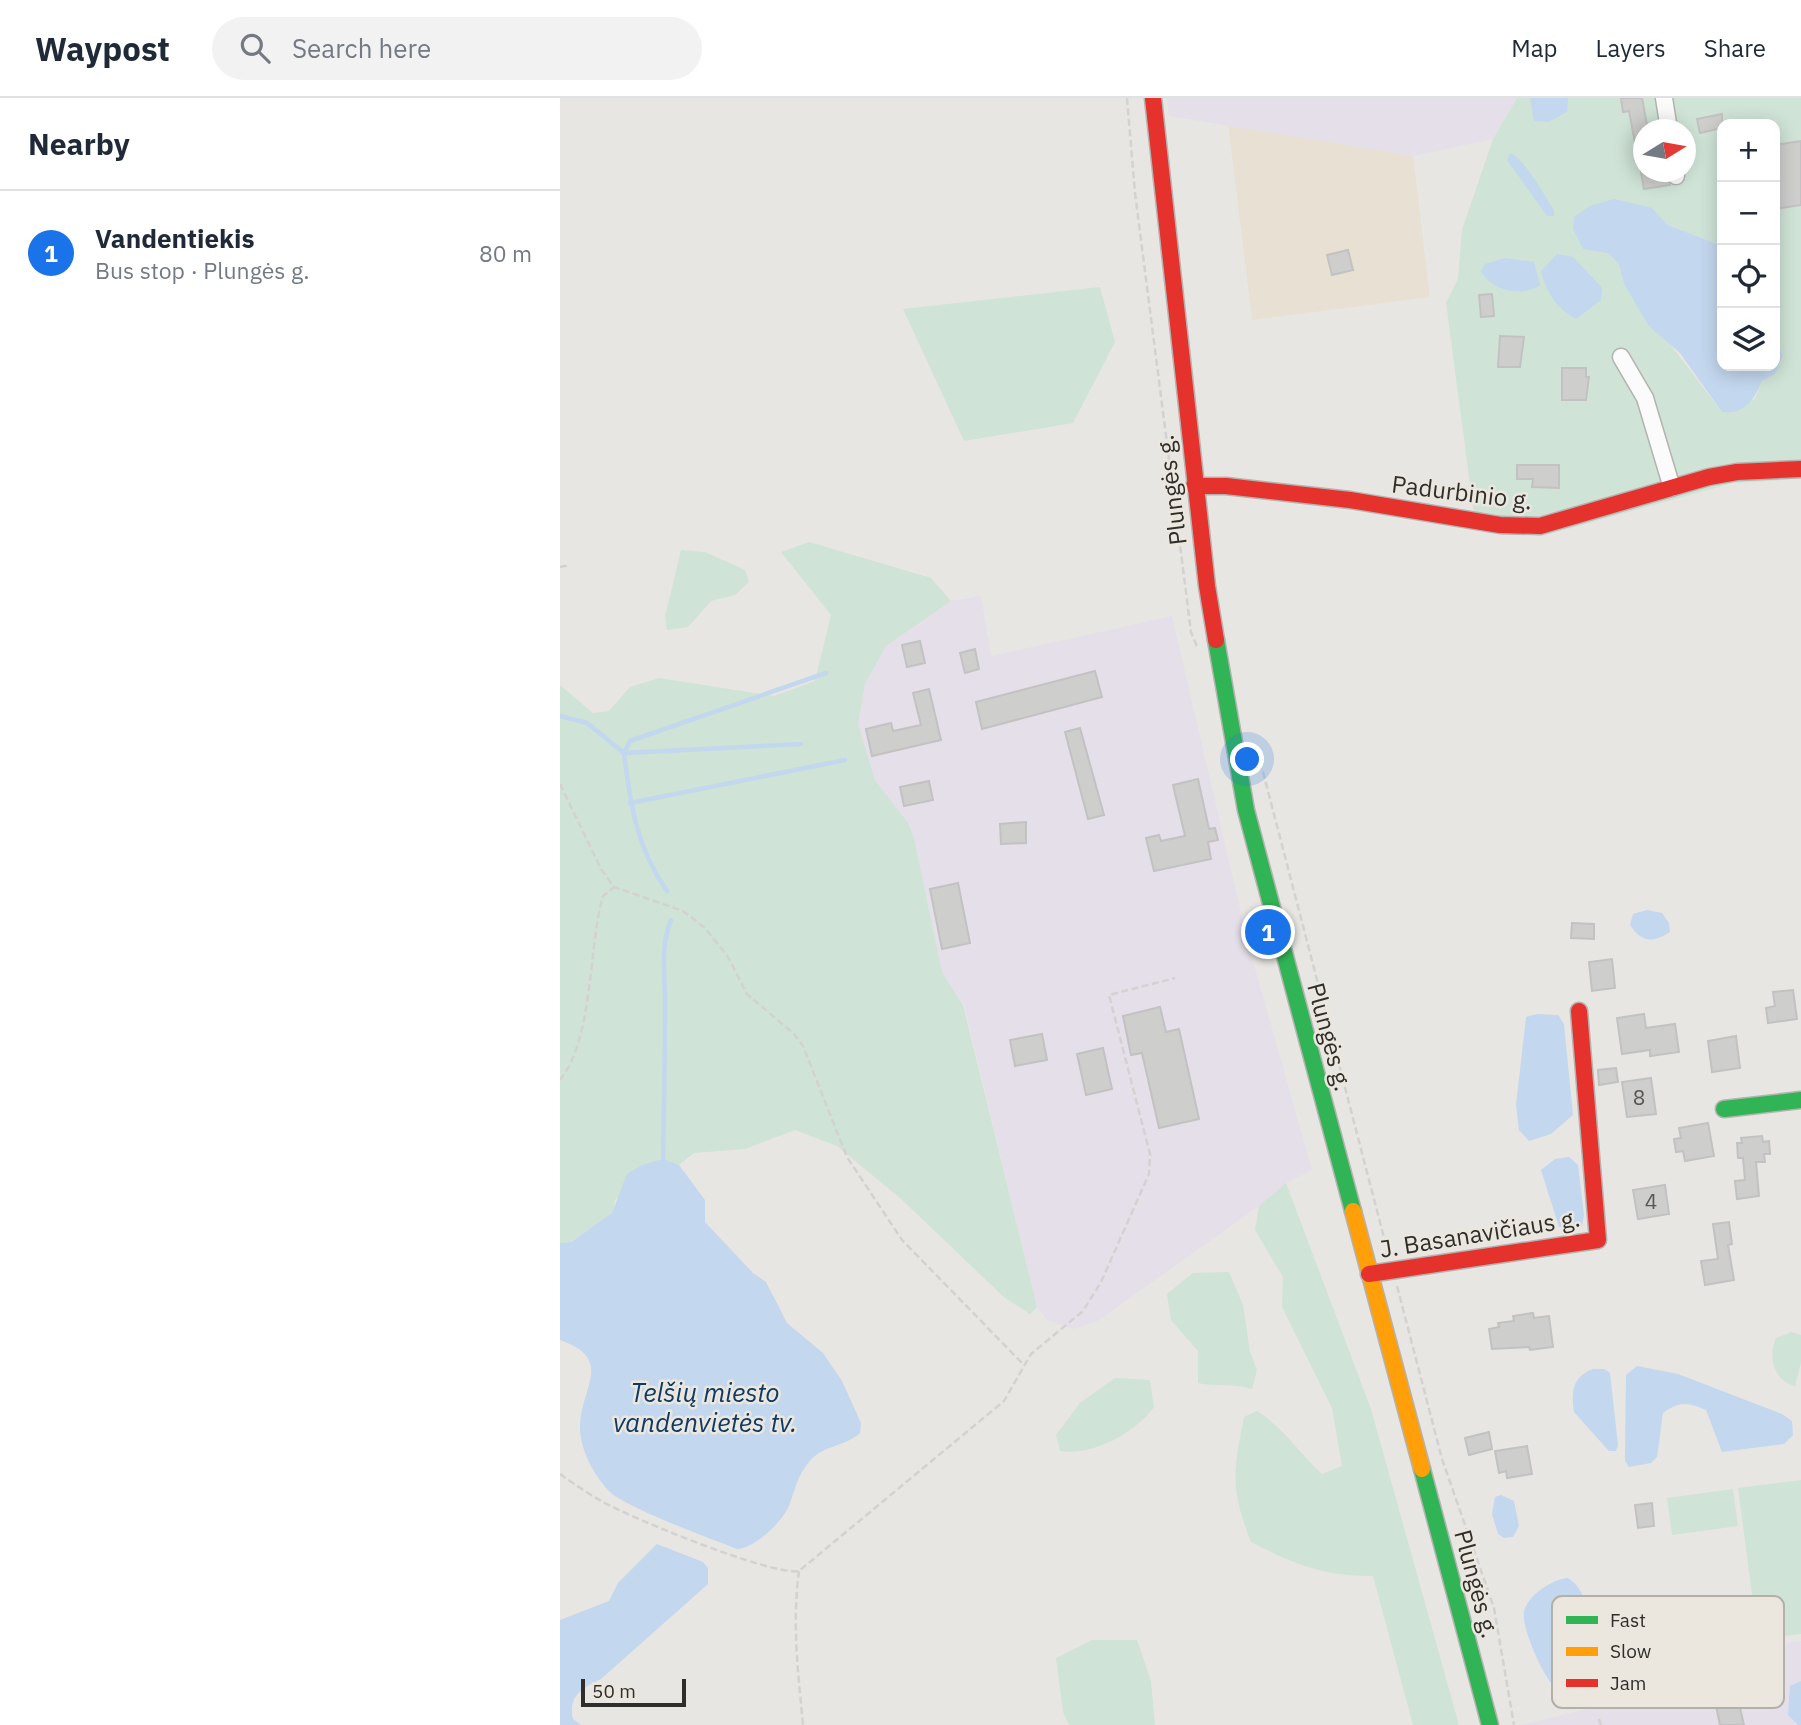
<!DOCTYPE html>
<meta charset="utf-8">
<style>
:root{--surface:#fff;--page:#f2f2f3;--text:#1f2937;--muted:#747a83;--line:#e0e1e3;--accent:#1a73e8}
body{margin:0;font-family:"IBM Plex Sans",sans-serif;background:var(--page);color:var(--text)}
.controls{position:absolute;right:21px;top:21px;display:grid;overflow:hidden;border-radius:14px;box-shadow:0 4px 18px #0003}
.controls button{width:63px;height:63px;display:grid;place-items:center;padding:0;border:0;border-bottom:2px solid var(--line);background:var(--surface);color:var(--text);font:35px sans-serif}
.compass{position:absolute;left:1073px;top:21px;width:63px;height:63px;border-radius:50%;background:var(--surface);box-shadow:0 4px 18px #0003;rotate:79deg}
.scale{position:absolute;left:21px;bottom:18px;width:105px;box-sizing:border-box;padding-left:7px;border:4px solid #2f2e2a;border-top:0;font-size:19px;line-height:24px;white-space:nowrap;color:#2f2e2a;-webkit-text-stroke:5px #ebe7df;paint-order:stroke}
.you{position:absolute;left:688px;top:662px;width:24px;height:24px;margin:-18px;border:5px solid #fff;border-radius:50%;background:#1a73e8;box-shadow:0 0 0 10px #1a73e833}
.badge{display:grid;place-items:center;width:46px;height:46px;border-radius:50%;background:var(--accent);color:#fff;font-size:23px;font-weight:700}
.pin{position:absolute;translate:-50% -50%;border:4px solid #fff;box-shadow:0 2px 7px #0006}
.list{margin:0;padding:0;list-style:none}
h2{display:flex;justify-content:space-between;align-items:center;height:91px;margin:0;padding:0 28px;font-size:30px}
h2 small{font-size:23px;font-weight:400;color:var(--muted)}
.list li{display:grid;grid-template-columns:46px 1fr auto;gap:21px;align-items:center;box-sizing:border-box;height:126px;padding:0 28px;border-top:2px solid var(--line)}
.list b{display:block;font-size:26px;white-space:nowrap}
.list p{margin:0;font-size:23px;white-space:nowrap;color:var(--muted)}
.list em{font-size:23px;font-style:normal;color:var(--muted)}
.icon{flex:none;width:38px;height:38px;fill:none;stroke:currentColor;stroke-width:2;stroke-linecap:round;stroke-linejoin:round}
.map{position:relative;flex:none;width:1241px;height:1627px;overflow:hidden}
header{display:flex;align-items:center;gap:42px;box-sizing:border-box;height:98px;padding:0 35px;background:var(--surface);border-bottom:2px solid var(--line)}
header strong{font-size:33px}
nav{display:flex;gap:38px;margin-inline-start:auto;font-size:24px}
.search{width:490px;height:63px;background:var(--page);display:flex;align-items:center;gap:18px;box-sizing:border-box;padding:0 24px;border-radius:38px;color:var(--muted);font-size:26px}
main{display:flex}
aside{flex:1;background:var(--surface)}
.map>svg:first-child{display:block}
.commercial{fill:#e9e0d4}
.industrial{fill:#e5dfe9}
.green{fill:#cfe3d6;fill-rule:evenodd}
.water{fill:#c3d7ee}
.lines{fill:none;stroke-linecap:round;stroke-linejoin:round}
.stream{stroke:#c3d7ee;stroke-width:4.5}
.building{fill:#cececd;stroke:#c3c2c2;stroke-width:2}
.street-casing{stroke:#b4b3b0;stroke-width:19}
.fast-casing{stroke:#b4b3b0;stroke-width:19}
.slow-casing{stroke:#b4b3b0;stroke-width:19}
.jam-casing{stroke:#b4b3b0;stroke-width:19}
.path{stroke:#d3d2d1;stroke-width:2.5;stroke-dasharray:7 3.5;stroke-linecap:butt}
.street{stroke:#fcfbfb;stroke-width:16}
.fast{stroke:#30b455;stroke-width:16}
.slow{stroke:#ff9f0a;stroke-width:16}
.jam{stroke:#e5322d;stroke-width:16}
.labels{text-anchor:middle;stroke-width:5;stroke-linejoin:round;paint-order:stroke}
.number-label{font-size:21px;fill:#585754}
.street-label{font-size:24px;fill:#2f2e2a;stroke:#ebe7df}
.water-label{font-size:26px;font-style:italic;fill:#0e3a64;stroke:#ebe7df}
.key{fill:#ebe7df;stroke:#b3b0a9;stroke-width:2}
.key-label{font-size:19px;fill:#2f2e2a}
</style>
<header>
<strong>Waypost</strong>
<div class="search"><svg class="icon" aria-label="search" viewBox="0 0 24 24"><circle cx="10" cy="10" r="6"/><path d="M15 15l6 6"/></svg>Search here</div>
<nav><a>Map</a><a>Layers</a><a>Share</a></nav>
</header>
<main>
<aside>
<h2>Nearby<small></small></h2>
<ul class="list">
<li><span class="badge">1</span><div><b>Vandentiekis</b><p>Bus stop · Plungės g.</p></div><em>80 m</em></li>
</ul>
</aside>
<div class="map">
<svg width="1241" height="1627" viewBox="0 0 1241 1627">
<rect width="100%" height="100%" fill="#e8e6e2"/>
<polygon class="commercial" points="668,27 853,58 870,199 692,222"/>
<g class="industrial">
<polygon points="607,0 957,0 933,41 853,58 609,18"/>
<polygon points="421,498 431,558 612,518 689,849 752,1072 726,1085 699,1108 536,1224 513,1231 487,1222 477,1209 404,907 382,874 354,740 348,725 315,682 298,626 305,586 326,548 391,503"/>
<polygon points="1241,1543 1241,1627 961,1627 1122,1588 1116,1558"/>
</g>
<g class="green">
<path d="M957 0H1241V381L1173 385 982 438 916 432 886 205 898 181 902 132 933 41ZM1162 26H1215V231L1223 259 1215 276 1202 283 1195 301 1162 314 1064 186 1059 166 1048 155 1092 110 1108 127 1162 148ZM1084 32H1126V74H1084Z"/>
<polygon points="540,189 555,244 513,325 404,343 343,211"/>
<polygon points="249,444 371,480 391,503 326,548 305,586 298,626 315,682 348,725 354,740 382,874 403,907 477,1209 470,1216 445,1200 340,1100 277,1048 235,1032 185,1051 134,1055 119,1067 103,1061 55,1102 53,1115 10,1144 0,1145 0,587 33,615 49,613 70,589 99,580 214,598 255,583 271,517 221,454"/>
<polygon points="121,452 145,454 185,472 189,484 175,497 151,503 128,529 107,532 105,519"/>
<path d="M726 1085 811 1311 899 1627H853L813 1478C765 1479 733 1466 691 1444 670 1390 673 1374 684 1319L697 1313C724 1330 739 1355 762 1376L782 1368 772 1310 722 1209 723 1179 695 1132 699 1108Z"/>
<path d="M669 1174 683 1207 690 1254 697 1272 692 1291C674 1285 657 1289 638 1285V1253L611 1222 607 1196 633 1175Z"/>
<path d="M1231 1234 1241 1237V1265L1235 1288C1213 1283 1208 1258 1216 1240Z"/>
<path d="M555 1280 590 1282 594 1309C574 1335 534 1358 500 1353L496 1337 520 1305Z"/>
<polygon points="1241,1382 1241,1536 1198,1541 1178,1390"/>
<polygon points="1173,1391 1178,1428 1112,1437 1107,1400"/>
<polygon points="532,1542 577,1542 591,1583 595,1627 509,1627 503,1614 496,1560"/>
</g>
<g class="water">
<polygon points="970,0 1008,0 1007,14 988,24 974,23"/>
<path d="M950 55C964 60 985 98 994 112V118H987L947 62Z"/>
<path d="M1054 101 1092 110 1108 127 1162 148V268H1215V231L1223 259 1215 276 1202 283C1195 301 1184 317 1162 314L1120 255 1089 228 1064 186 1059 166 1048 155 1023 151 1013 131 1014 119 1030 108Z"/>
<path d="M997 156 1013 159 1042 190 1041 202 1016 221C997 211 986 194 981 173Z"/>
<path d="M945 160 974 164 980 187C961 200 931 192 921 173L925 166Z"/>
<path d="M1087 812 1102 815 1109 825 1110 834C1093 845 1082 845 1070 827L1073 816Z"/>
<polygon points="977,916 998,917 1004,926 1013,1017 991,1036 969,1043 959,1032 956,1007 966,919"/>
<polygon points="1009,1059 1018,1067 1024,1117 1022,1129 1009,1131 999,1129 981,1072 995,1061"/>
<path d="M103 1061 119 1067 145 1102V1124L193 1175 206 1184 227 1225 263 1255 282 1283 301 1325 300 1335C285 1349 262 1347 249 1364 237 1378 235 1392 229 1408 222 1424 194 1451 177 1451 152 1441 64 1409 49 1393 33 1376 19 1350 20 1326 22 1288 54 1261 0 1242V1145L11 1144 52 1115 67 1076 82 1067Z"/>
<path d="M1077 1268 1118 1276 1222 1316 1232 1323 1233 1337 1224 1346 1162 1354 1146 1312C1128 1304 1119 1303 1103 1315L1097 1359 1091 1365 1069 1369 1065 1363 1066 1277Z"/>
<path d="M1033 1271H1044L1050 1275 1058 1347 1056 1353H1049L1014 1314C1011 1294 1012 1279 1033 1271Z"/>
<polygon points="941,1397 954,1403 959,1428 953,1439 944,1440 938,1436 932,1416 935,1399"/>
<path d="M97 1446 143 1464 148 1470V1486L41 1581C22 1590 8 1598 13 1621L21 1627H0V1522L49 1503 58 1485Z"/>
<path d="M1008 1480C1025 1491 1024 1508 1036 1524 1041 1531 1050 1536 1054 1543 1067 1567 1050 1584 1028 1589 1019 1592 1006 1597 997 1591 984 1582 961 1529 964 1514 967 1497 993 1481 1008 1480Z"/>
<polygon points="1241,1583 1241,1627 1238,1627 1228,1617 1230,1588"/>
</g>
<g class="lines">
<g class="stream">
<path d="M0 618 27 625 64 655C70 705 77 751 107 793"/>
<polyline points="241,646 64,655 70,643 266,575"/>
<polyline points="70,705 285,662"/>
<path d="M103 1065C104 1011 105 956 105 902 105 873 100 850 111 822"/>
</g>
</g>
<g class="building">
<polygon points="1061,0 1082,0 1088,32 1083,32 1083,61 1078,61 1069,13 1063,14"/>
<polygon points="1162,16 1162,30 1140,35 1137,21"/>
<polygon points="1241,43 1241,107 1215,111 1215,47"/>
<polygon points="1081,74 1106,74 1110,87 1084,91"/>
<polygon points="788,152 793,172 772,177 767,157"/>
<polygon points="932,196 934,218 921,219 919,197"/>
<polygon points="940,238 964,239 960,269 938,269"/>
<polygon points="1002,270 1026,270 1026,279 1029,279 1026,302 1002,302"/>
<polygon points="957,367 999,367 999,390 972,389 973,381 957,381"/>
<polygon points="360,543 365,565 347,569 342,547"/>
<polygon points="415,551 419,571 405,575 400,555"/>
<polygon points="535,573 542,599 422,631 416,604"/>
<polygon points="369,591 381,642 312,658 306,631 331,625 333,633 361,627 353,595"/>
<polygon points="520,630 544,717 528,721 505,634"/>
<polygon points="638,681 649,731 655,730 658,742 648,744 651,761 594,773 586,740 599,737 601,743 625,738 613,687"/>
<polygon points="369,683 373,702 344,708 340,689"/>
<polygon points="466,724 466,745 441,746 440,726"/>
<polygon points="398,785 410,845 382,851 370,791"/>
<polygon points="1012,825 1034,826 1034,841 1011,840"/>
<polygon points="1052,861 1055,890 1032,893 1029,864"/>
<polygon points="1233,892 1237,921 1208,925 1206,910 1215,908 1213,894"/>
<polygon points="600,909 606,934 619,931 639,1021 599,1030 582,955 571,957 563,918"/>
<polygon points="1084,916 1086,930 1115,926 1119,954 1090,958 1090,952 1062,956 1057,920"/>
<polygon points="482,936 487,962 455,968 450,942"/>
<polygon points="1176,938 1180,970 1152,974 1148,943"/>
<polygon points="543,950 552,991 526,997 517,956"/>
<polygon points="1056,970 1058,984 1039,987 1038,972"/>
<polygon points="1091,980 1096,1016 1067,1019 1062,984"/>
<polygon points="1148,1025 1154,1058 1125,1063 1123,1053 1116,1054 1114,1041 1121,1040 1119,1030"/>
<polygon points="1202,1038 1203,1044 1209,1043 1210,1056 1204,1056 1205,1064 1196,1064 1199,1098 1177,1101 1175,1083 1185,1082 1183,1060 1178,1060 1177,1045 1182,1045 1181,1040"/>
<polygon points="1105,1087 1109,1116 1078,1121 1073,1092"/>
<polygon points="1169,1124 1172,1146 1168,1147 1174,1182 1145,1187 1141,1163 1158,1161 1153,1126"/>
<polygon points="973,1215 974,1220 989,1218 993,1249 970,1252 969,1249 932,1251 929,1231 939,1229 938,1225 954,1223 953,1218"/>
<polygon points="929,1334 932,1351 909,1357 905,1340"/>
<polygon points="967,1348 972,1376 947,1380 946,1373 939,1375 935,1353"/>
<polygon points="1092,1405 1094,1428 1078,1430 1075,1407"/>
<polygon points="1176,1593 1184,1627 1160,1627 1154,1598"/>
</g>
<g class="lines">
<g class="street-casing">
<g id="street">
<polyline points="1104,0 1109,32"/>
<polyline points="1116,74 1116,78"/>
<polyline points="1061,259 1085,300 1112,390"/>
</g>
</g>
<g class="fast-casing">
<g id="fast">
<polyline points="656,542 686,712 793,1113"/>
<polyline points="1164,1011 1241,1002"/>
<polyline points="862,1371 930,1627"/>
</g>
</g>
<g class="slow-casing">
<polyline id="slow" points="793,1113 862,1371"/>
</g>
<g class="jam-casing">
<g id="jam">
<polyline points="593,0 647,488 656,542"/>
<polyline points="634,388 666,388 790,402 940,427 980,428 1149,379 1177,374 1241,371"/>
<polyline points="809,1176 1038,1142 1019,913"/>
</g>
</g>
<g class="path">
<polyline points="567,0 575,95 627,502 631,534 638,551"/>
<polyline points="0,469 10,467"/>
<polyline points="697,665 703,674 828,1155"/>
<polyline points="0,686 41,771 54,789 123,813 145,830 168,859 187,896 234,936 243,948 287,1059 342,1142 464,1267"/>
<path d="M0 982C34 939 28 850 43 798L54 789"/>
<polyline points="837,1188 882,1361 934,1510 954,1627"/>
<path d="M0 1376C13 1385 27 1395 41 1403 71 1420 212 1478 239 1473L444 1303 471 1256 523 1213 541 1184 589 1076 590 1056 549 897 615 880"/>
<path d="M239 1473C232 1525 238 1575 243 1627"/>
<polyline points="1039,1621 1041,1627"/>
</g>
<use href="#street" class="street"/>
<use href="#fast" class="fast"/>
<use href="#slow" class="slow"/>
<use href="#jam" class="jam"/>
</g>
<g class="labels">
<g class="number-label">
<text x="1079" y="1007">8</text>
<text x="1091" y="1111">4</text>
</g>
<g class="street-label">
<text transform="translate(612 392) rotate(-97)" y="8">Plungės g.</text>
<text transform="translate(902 395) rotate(7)" y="8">Padurbinio g.</text>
<text transform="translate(769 939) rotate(75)" y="8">Plungės g.</text>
<text transform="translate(920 1136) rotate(-9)" y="8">J. Basanavičiaus g.</text>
<text transform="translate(916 1486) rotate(75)" y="8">Plungės g.</text>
</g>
<g class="water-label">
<text x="145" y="1304">Telšių miesto<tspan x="145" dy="30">vandenvietės tv.</tspan></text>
</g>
</g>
<rect x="992" y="1498" width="232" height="112" rx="10" class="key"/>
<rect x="1006" y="1518" width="32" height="8" fill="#30b455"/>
<rect x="1006" y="1549" width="32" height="9" fill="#ff9f0a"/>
<rect x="1006" y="1581" width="32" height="8" fill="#e5322d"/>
<g class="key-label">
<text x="1050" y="1529">Fast</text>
<text x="1050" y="1560">Slow</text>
<text x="1050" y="1592">Jam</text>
</g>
</svg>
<div class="controls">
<button>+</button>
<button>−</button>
<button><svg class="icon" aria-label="locate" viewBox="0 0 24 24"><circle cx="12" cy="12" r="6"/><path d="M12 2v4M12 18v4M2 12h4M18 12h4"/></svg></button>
<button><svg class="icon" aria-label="layers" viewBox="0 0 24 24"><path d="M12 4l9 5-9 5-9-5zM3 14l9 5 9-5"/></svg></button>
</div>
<svg class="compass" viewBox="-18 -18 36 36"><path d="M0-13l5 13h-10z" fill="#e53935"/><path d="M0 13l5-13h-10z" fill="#747a83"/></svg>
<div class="scale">50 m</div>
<div class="you"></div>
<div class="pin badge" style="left:708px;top:834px">1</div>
</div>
</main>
